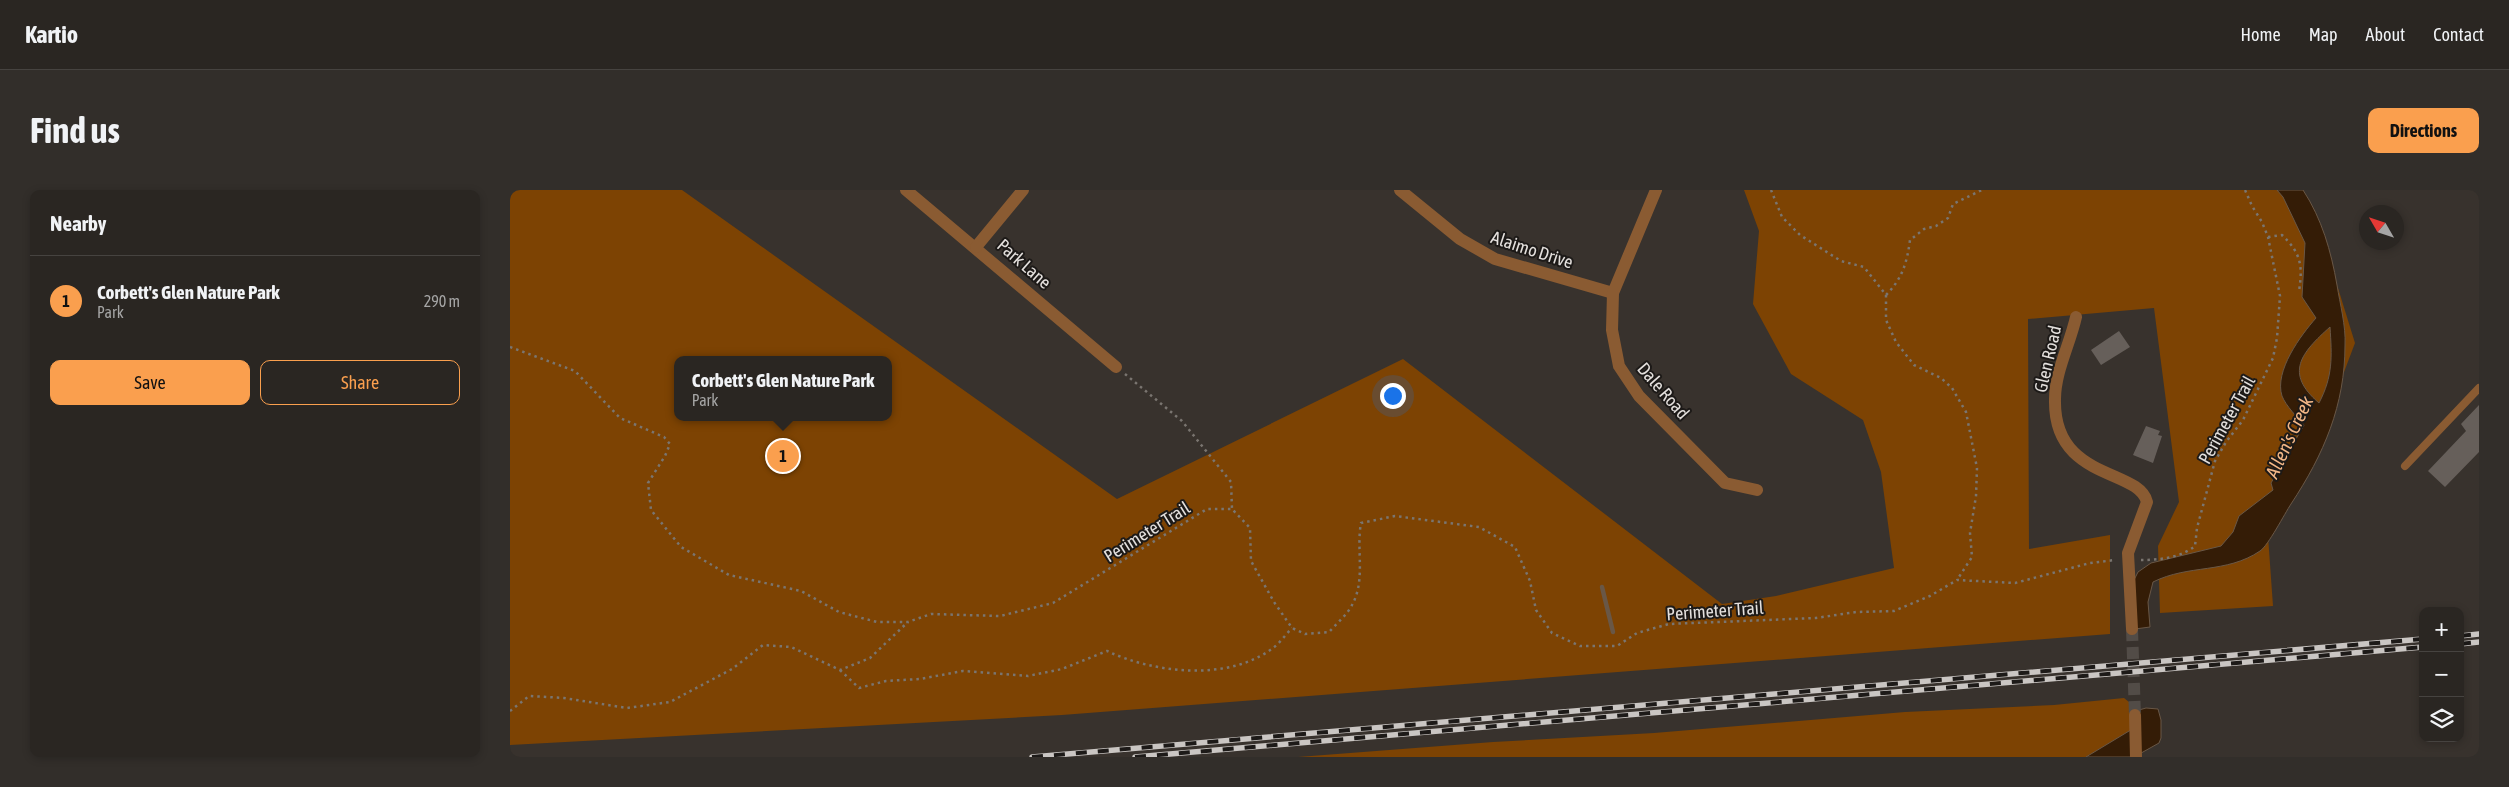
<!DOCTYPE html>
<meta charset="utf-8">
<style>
:root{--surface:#2a2622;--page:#322e2a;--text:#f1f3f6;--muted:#a5a5a5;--line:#464340;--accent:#fa9f4e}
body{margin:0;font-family:"Asap Condensed",sans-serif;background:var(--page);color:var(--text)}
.controls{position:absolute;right:15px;bottom:15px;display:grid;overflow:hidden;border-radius:10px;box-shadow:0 2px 8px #0003}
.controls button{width:45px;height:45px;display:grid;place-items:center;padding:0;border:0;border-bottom:1px solid var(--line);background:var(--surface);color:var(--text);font:25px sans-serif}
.compass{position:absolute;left:1849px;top:15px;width:45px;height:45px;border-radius:50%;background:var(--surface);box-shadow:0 2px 8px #0003;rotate:309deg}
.you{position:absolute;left:882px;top:205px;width:18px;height:18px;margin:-12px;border:4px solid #fff;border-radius:50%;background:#1a73e8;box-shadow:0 0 0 8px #1a73e833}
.badge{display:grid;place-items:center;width:32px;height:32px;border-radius:50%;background:var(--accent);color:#111;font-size:16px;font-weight:700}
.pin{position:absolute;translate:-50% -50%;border:2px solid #fff;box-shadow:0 1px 5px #0006}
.popup{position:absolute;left:164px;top:166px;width:218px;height:65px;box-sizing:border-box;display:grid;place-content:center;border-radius:10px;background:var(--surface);filter:drop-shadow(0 1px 4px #0005);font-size:16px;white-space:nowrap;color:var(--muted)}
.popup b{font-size:19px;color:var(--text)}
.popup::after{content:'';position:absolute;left:50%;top:100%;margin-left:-10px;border:10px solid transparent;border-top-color:var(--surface)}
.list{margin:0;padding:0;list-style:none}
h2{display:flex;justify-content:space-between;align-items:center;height:65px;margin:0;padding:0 20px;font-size:21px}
h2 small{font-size:16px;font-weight:400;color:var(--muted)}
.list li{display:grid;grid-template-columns:32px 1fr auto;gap:15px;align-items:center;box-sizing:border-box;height:90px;padding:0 20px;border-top:1px solid var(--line)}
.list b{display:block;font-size:19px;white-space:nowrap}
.list p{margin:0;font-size:16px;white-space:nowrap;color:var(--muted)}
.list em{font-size:16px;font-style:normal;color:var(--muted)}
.actions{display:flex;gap:10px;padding:15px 20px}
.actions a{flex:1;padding:11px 0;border:1px solid var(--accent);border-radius:10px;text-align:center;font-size:18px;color:var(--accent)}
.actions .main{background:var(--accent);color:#111}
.icon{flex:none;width:28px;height:28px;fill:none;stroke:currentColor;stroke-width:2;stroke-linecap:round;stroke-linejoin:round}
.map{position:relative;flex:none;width:1969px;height:567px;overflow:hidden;border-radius:10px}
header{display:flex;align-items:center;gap:30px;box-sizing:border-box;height:70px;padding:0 25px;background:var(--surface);border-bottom:1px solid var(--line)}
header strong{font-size:24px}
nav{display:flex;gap:28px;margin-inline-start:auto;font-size:18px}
.intro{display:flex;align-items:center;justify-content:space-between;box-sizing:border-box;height:120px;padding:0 30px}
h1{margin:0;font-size:35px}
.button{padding:12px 22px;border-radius:10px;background:var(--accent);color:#111;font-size:18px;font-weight:700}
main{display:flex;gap:30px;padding:0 30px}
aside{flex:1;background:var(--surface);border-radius:10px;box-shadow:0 2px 8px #0003}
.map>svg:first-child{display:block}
.green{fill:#7d4303;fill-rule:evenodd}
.water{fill:#341c06;stroke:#695746;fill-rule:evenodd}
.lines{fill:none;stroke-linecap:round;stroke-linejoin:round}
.stream{stroke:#695746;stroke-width:4.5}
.building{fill:#665f5a}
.street-tunnel{stroke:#524c47;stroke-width:12;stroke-dasharray:12 6;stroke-linecap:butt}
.path{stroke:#7a7570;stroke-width:2.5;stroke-dasharray:2.5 4;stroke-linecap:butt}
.lane{stroke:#8a5b32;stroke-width:8}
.street{stroke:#8a5b32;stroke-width:12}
.rail-casing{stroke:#cac6c3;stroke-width:5.5}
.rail{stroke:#1d1a18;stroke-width:4;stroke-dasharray:11;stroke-linecap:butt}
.labels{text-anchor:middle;stroke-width:4;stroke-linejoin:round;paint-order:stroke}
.street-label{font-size:18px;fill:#e4e0dd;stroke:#1d1a18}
.water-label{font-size:19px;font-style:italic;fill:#f3b787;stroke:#1d1a18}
</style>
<header>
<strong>Kartio</strong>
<nav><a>Home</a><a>Map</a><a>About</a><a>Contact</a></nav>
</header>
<div class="intro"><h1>Find us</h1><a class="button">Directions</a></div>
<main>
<aside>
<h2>Nearby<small></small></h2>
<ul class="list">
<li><span class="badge">1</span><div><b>Corbett's Glen Nature Park</b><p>Park</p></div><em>290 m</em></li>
</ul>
<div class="actions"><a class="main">Save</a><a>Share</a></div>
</aside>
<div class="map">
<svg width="1969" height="567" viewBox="0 0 1969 567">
<rect width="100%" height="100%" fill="#38322d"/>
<g class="green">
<path d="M0 0H172L607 309 893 169 1212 414 1266 406 1384 378 1371 282 1353 230 1281 184 1243 114 1249 41 1234 0H1793L1810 40 1845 153 1808 251 1758 346 1763 416 1650 423 1648 356 1669 312 1644 118 1518 129 1519 359 1600 345V444L552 525 0 555ZM168 170H378V227H168Z"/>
<polygon points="1614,508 1629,520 1630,536 1576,567 788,567 983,552 1144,543 1395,522 1544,515"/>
</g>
<g class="water">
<path d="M1767 0H1793C1812 29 1821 61 1827 95 1830 114 1836 136 1835 155 1835 215 1814 264 1781 314 1775 323 1758 356 1750 361 1716 384 1679 374 1643 392L1638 412 1640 437 1625 439 1623 392 1628 382 1641 373 1711 356 1723 342 1729 326 1763 300 1761 293 1794 235C1787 227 1776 216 1772 206 1764 181 1791 145 1806 128L1792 107 1795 53 1773 7ZM1820 137C1822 167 1823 186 1809 213 1774 183 1791 163 1820 137Z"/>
<polygon points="1636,518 1648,519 1651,530 1651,548 1649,553 1624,567 1576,567 1629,535 1629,520"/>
</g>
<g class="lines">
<polyline class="stream" points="1092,397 1103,442"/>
</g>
<g class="building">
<polygon points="1609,141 1620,157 1591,175 1581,160"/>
<polygon points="1969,215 1969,262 1935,297 1918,281 1956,241 1951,234"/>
<polygon points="1636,236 1650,241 1648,245 1652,246 1643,273 1623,265"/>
</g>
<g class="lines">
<polyline class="street-tunnel" points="1622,439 1625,525"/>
<g class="path">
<polyline points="1261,0 1272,27 1290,45 1331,71 1354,77 1376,105 1376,130 1386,152 1404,175 1431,188 1442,198 1456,222 1467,278 1466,306 1460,343 1462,367 1447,390"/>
<path d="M1758 47 1772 45C1791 63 1793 76 1789 101"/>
<path d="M1376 105C1392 89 1397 73 1400 50L1414 39 1426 36 1438 28 1443 14 1472 0"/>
<path d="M0 157 65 181 110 228 154 247 160 254 155 266 138 293 141 320 171 357 219 385 291 401 329 422 367 432H398L421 424 490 426 543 413 697 319H722L740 338 741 371 764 412 782 438 795 444 819 442C826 434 837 425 842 415 856 390 846 360 851 333L885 326 969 337 1005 357 1020 391 1026 420 1042 443 1070 456H1107L1127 443 1159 434 1306 428 1346 422 1384 421 1420 406 1447 390 1505 393 1580 373 1605 370"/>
<polyline points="615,184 672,231 721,292 722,319"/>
<path d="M1631 370C1649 370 1670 368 1685 356L1687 338 1705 271 1716 252 1733 230 1763 168 1767 148 1770 106 1758 47 1752 32 1742 16 1735 0"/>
<path d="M330 480 349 498 376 491 410 489 453 481 518 486 552 479 597 461C644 483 718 492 763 458 770 453 776 444 782 438"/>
<polyline points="0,521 19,506 54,508 117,518 160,512 222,479 253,455 281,457 330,480 360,468 398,432"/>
</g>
<polyline class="lane" points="1895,276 1969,198"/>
<g class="street">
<polyline points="396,0 606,177"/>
<polyline points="890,0 950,49 985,69 1103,103"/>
<polyline points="1146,0 1103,103 1102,140 1109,176 1129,206 1215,293 1247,300"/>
<polyline points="466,57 513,0"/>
<path d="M1566 127C1560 154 1545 182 1545 209 1543 291 1629 278 1637 312L1618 363 1622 439"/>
<polyline points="1625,525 1626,567"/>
</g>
<g class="rail-casing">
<g id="rail">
<polyline points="1950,446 1969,444"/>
<polyline points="1950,454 1969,452"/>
<polyline points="522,567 1913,449"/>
<polyline points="625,567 1913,457"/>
</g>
</g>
<use href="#rail" class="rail"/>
</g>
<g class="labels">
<g class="street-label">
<text transform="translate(1022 60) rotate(18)" y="6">Alaimo Drive</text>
<text transform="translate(514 74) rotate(41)" y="6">Park Lane</text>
<text transform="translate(1538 169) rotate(-77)" y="6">Glen Road</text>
<text transform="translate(1153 201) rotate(49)" y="6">Dale Road</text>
<text transform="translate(1717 230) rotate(-61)" y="6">Perimeter Trail</text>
<text transform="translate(637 342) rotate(-32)" y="6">Perimeter Trail</text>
<text transform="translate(1205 421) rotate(-4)" y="6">Perimeter Trail</text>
</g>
<g class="water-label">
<text transform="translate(1779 247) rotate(-65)" y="7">Allen's Creek</text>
</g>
</g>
</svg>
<div class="controls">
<button>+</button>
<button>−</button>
<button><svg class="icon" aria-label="layers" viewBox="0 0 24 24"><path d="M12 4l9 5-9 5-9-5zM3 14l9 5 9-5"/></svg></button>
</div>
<svg class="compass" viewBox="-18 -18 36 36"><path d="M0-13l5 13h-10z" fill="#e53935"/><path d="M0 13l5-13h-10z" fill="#a5a5a5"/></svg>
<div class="you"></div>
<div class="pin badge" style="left:273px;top:266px">1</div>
<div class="popup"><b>Corbett's Glen Nature Park</b>Park</div>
</div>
</main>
